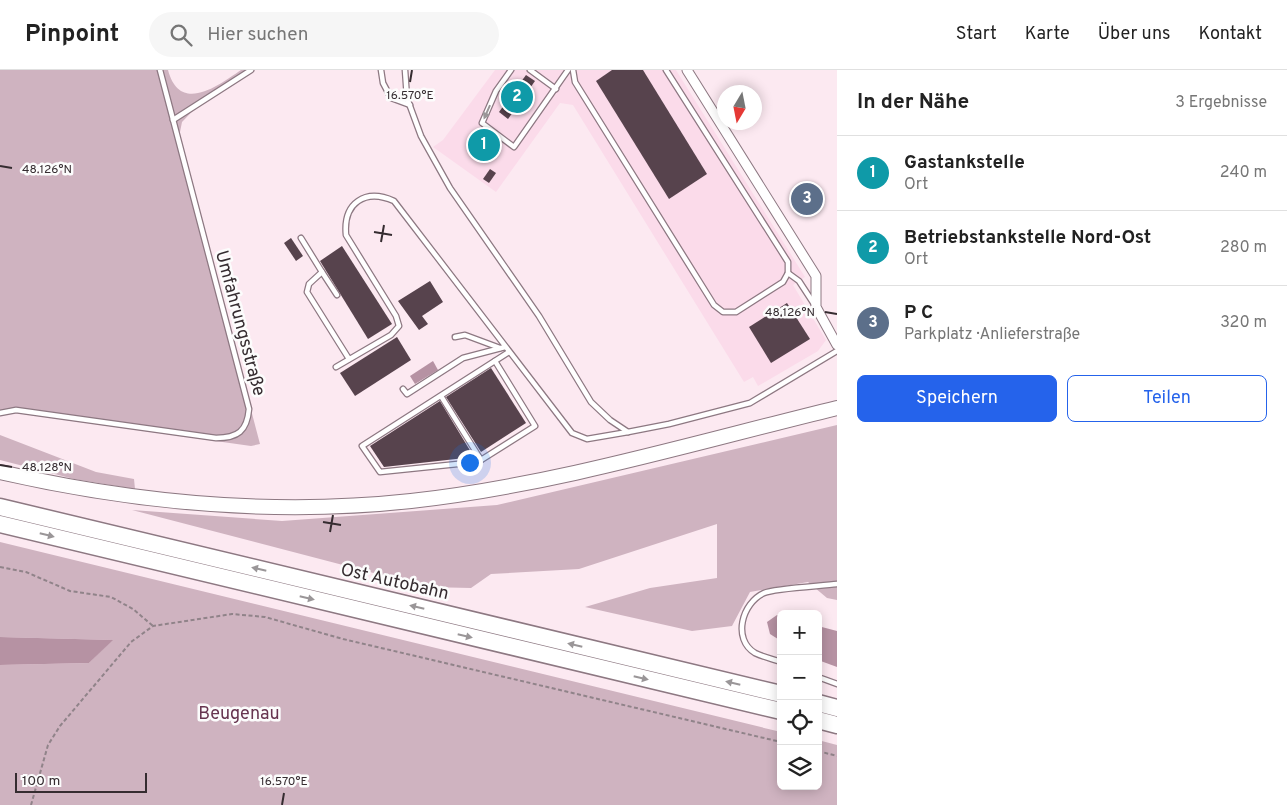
<!DOCTYPE html>
<html lang="de">
<meta charset="utf-8">
<style>
:root{--surface:#fff;--page:#f6f6f6;--text:#222;--muted:#767676;--line:#e0e0e0;--accent:#2563eb}
body{margin:0;font-family:Overpass,sans-serif;background:var(--page);color:var(--text)}
.controls{position:absolute;right:15px;bottom:15px;display:grid;overflow:hidden;border-radius:8px;box-shadow:0 2px 12px #0003}
.controls button{width:45px;height:45px;display:grid;place-items:center;padding:0;border:0;border-bottom:1px solid var(--line);background:var(--surface);color:var(--text);font:25px sans-serif}
.compass{position:absolute;left:717px;top:15px;width:45px;height:45px;border-radius:50%;background:var(--surface);box-shadow:0 2px 12px #0003;rotate:190deg}
.scale{position:absolute;left:15px;bottom:12px;width:132px;box-sizing:border-box;padding-left:5px;border:2px solid #352c30;border-top:0;font-size:14px;line-height:18px;white-space:nowrap;color:#352c30;-webkit-text-stroke:4px #fcfcfc;paint-order:stroke}
.you{position:absolute;left:469px;top:392px;width:18px;height:18px;margin:-12px;border:4px solid #fff;border-radius:50%;background:#1a73e8;box-shadow:0 0 0 8px #1a73e833}
.badge{display:grid;place-items:center;width:32px;height:32px;border-radius:50%;background:var(--accent);color:#fff;font-size:16px;font-weight:700}
.pin{position:absolute;translate:-50% -50%;border:2px solid #fff;box-shadow:0 1px 5px #0006}
.list{margin:0;padding:0;list-style:none}
h2{display:flex;justify-content:space-between;align-items:center;height:65px;margin:0;padding:0 20px;font-size:21px}
h2 small{font-size:16px;font-weight:400;color:var(--muted)}
.list li{display:grid;grid-template-columns:32px 1fr auto;gap:15px;align-items:center;box-sizing:border-box;height:75px;padding:0 20px;border-top:1px solid var(--line)}
.list b{display:block;font-size:19px;white-space:nowrap}
.list p{margin:0;font-size:16px;white-space:nowrap;color:var(--muted)}
.list em{font-size:16px;font-style:normal;color:var(--muted)}
.actions{display:flex;gap:10px;padding:15px 20px}
.actions a{flex:1;padding:11px 0;border:1px solid var(--accent);border-radius:8px;text-align:center;font-size:18px;color:var(--accent)}
.actions .main{background:var(--accent);color:#fff}
.icon{flex:none;width:28px;height:28px;fill:none;stroke:currentColor;stroke-width:2;stroke-linecap:round;stroke-linejoin:round}
.map{position:relative;flex:none;width:837px;height:735px;overflow:hidden}
header{display:flex;align-items:center;gap:30px;box-sizing:border-box;height:70px;padding:0 25px;background:var(--surface);border-bottom:1px solid var(--line)}
header strong{font-size:24px}
nav{display:flex;gap:28px;margin-inline-start:auto;font-size:18px}
.search{width:350px;height:45px;background:var(--page);display:flex;align-items:center;gap:12px;box-sizing:border-box;padding:0 18px;border-radius:28px;color:var(--muted);font-size:19px}
main{display:flex}
aside{flex:1;background:var(--surface)}
.map>svg:first-child{display:block}
.built{fill:#fbdbea}
.green{fill:#cfb3c0}
.water{fill:#b692a3}
.building{fill:#57434d}
.lines{fill:none;stroke-linecap:round;stroke-linejoin:round}
.service-casing{stroke:#8d7882;stroke-width:7}
.minor-casing{stroke:#8d7882;stroke-width:11}
.primary-casing{stroke:#8d7882;stroke-width:16}
.motorway-casing{stroke:#8d7882;stroke-width:19}
.path{stroke:#908389;stroke-width:2;stroke-dasharray:4 2.5;stroke-linecap:butt}
.service{stroke:#fff;stroke-width:4.5}
.minor{stroke:#fff;stroke-width:9}
.primary{stroke:#fff;stroke-width:14}
.motorway{stroke:#fff;stroke-width:16}
.oneway{fill:#9a9698}
.ticks{fill:none;stroke:#352c30;stroke-width:2}
.labels{text-anchor:middle;stroke-width:5;stroke-linejoin:round;paint-order:stroke}
.street-label{font-size:18px;fill:#352c30;stroke:#fcfcfc}
.park-label{font-size:18px;fill:#673550;stroke:#fcfcfc}
.ticks-label{font-size:12px;text-anchor:middle;fill:#352c30;stroke:#fcfcfc;stroke-width:5;stroke-linejoin:round;paint-order:stroke}
</style>
<header>
<strong>Pinpoint</strong>
<div class="search"><svg class="icon" aria-label="search" viewBox="0 0 24 24"><circle cx="10" cy="10" r="6"/><path d="M15 15l6 6"/></svg>Hier suchen</div>
<nav><a>Start</a><a>Karte</a><a>Über uns</a><a>Kontakt</a></nav>
</header>
<main>
<div class="map">
<svg width="837" height="735" viewBox="0 0 837 735">
<rect width="100%" height="100%" fill="#fce9f1"/>
<polygon class="built" points="495,0 676,0 805,207 793,215 826,270 818,281 758,316 753,307 744,312 573,35 560,33 496,122 433,77 443,70"/>
<g class="green">
<path d="M0 0H168C180 45 219 15 241 0H247L207 26 182 52 179 67 260 374 251 376 16 343 0 345Z"/>
<polygon points="837,355 837,530 827,528 808,512 750,522 732,556 692,561 585,537 650,518 717,508 717,454 579,499 491,504 471,518 427,517 132,440 282,451 497,435"/>
<polygon points="0,365 96,402 134,409 135,419 74,409 0,390"/>
<polygon points="0,472 781,662 781,716 818,716 818,670 837,675 837,735 0,735 0,595 89,593 112,570 0,567"/>
</g>
<g class="water">
<polygon points="433,291 438,300 415,314 410,306"/>
<polygon points="777,545 781,546 781,571 770,564 767,552"/>
<polygon points="818,556 837,561 837,597 818,590"/>
<polygon points="0,567 113,570 89,593 0,595"/>
</g>
<g class="building">
<polygon points="612,0 643,0 707,104 669,129 596,11"/>
<polygon points="526,5 535,11 508,49 499,42"/>
<polygon points="481,67 492,75 487,83 475,74"/>
<polygon points="490,99 496,103 489,113 483,109"/>
<polygon points="291,168 303,186 296,191 284,173"/>
<polygon points="342,176 392,254 368,269 320,191"/>
<polygon points="430,211 443,232 422,246 428,254 419,260 398,231"/>
<polygon points="787,233 810,269 771,293 749,257"/>
<polygon points="397,267 411,290 355,326 340,303"/>
<polygon points="491,298 526,353 481,382 446,327"/>
<polygon points="440,331 474,387 384,397 370,376"/>
</g>
<g class="lines">
<g class="service-casing">
<g id="service">
<polyline points="381,0 383,13 391,28 410,35"/>
<polyline points="405,0 407,28 421,66 450,118 539,246 591,332 610,350 628,362"/>
<polyline points="511,0 496,21 482,53 514,77 568,0"/>
<polyline points="530,0 556,19"/>
<polyline points="573,0 575,12 714,235 723,242 736,242 783,212 788,203 788,192 666,0"/>
<polyline points="173,50 251,0"/>
<polyline points="301,168 322,202 309,214 307,222 349,289"/>
<polyline points="322,202 337,225"/>
<polyline points="788,203 799,211 814,234"/>
<polyline points="455,267 465,265 500,278"/>
<path d="M336 297 391 265 399 256 396 246 346 165C343 133 365 118 394 131L572 363 587 369 628 362 669 354 750 333 837 281"/>
<polyline points="403,319 407,324 463,288 505,277"/>
<polyline points="441,326 481,390 477,392 380,402 362,376 509,282"/>
<path d="M0 343 16 340 216 368C238 368 247 361 249 339L160 0"/>
<polyline points="481,390 535,356 495,291"/>
<path d="M781 592C773 589 763 587 755 583 732 569 742 533 764 523 775 518 822 516 837 514"/>
<polyline points="818,607 837,614"/>
</g>
</g>
<g class="minor-casing">
<polyline id="minor" points="687,0 816,206 816,237 837,275"/>
</g>
<g class="primary-casing">
<path id="primary" d="M0 402C136 433 273 446 411 431 555 415 697 372 837 338"/>
</g>
<g class="motorway-casing">
<g id="motorway">
<polyline points="0,437 781,624"/>
<polyline points="0,454 781,641"/>
<polyline points="818,633 837,638"/>
<polyline points="818,650 837,655"/>
</g>
</g>
<g class="path">
<polyline points="0,497 26,502 70,521 111,527 133,539 153,556"/>
<polyline points="818,681 837,686"/>
<polyline points="31,735 48,675 60,656 131,572 153,556 232,544 265,547 343,569 781,672"/>
</g>
<use href="#service" class="service"/>
<use href="#minor" class="minor"/>
<use href="#primary" class="primary"/>
<use href="#motorway" class="motorway"/>
</g>
<defs><path id="oneway-solid" d="M-6-.8H1V-3.2L6.5 0L1 3.2V.8H-6Z" transform="scale(1.25)"/></defs>
<g class="oneway">
<use href="#oneway-solid" transform="translate(487 42) rotate(114)"/>
<use href="#oneway-solid" transform="translate(47 465) rotate(14)"/>
<use href="#oneway-solid" transform="translate(259 499) rotate(-167)"/>
<use href="#oneway-solid" transform="translate(307 528) rotate(13)"/>
<use href="#oneway-solid" transform="translate(417 537) rotate(-167)"/>
<use href="#oneway-solid" transform="translate(465 566) rotate(13)"/>
<use href="#oneway-solid" transform="translate(575 575) rotate(-167)"/>
<use href="#oneway-solid" transform="translate(641 608) rotate(13)"/>
<use href="#oneway-solid" transform="translate(733 613) rotate(-167)"/>
</g>
<path class="ticks" d="M410 12 412 0M0 96 12 98M374 162 392 165M381 172 384 155M825 242 837 244M0 395 12 397M323 452 341 455M330 462 333 445M282 735 284 723"/>
<g class="labels">
<g class="street-label">
<text transform="translate(241 253) rotate(75)" y="6">Umfahrungsstraße</text>
<text transform="translate(395 511) rotate(13)" y="6">Ost Autobahn</text>
</g>
<g class="park-label">
<text x="239" y="649">Beugenau</text>
</g>
</g>
<g class="ticks-label">
<text x="410" y="29">16.570°E</text>
<text x="47" y="103">48.126°N</text>
<text x="790" y="246">48.126°N</text>
<text x="47" y="401">48.128°N</text>
<text x="284" y="715">16.570°E</text>
</g>
</svg>
<div class="controls">
<button>+</button>
<button>−</button>
<button><svg class="icon" aria-label="locate" viewBox="0 0 24 24"><circle cx="12" cy="12" r="6"/><path d="M12 2v4M12 18v4M2 12h4M18 12h4"/></svg></button>
<button><svg class="icon" aria-label="layers" viewBox="0 0 24 24"><path d="M12 4l9 5-9 5-9-5zM3 14l9 5 9-5"/></svg></button>
</div>
<svg class="compass" viewBox="-18 -18 36 36"><path d="M0-13l5 13h-10z" fill="#e53935"/><path d="M0 13l5-13h-10z" fill="#767676"/></svg>
<div class="scale">100 m</div>
<div class="you"></div>
<div class="pin badge" style="left:484px;top:75px;background:#0f9aa8">1</div>
<div class="pin badge" style="left:517px;top:27px;background:#0f9aa8">2</div>
<div class="pin badge" style="left:807px;top:129px;background:#5c6f8a">3</div>
</div>
<aside>
<h2>In der Nähe<small>3 Ergebnisse</small></h2>
<ul class="list">
<li><span class="badge" style="background:#0f9aa8">1</span><div><b>Gastankstelle</b><p>Ort</p></div><em>240 m</em></li>
<li><span class="badge" style="background:#0f9aa8">2</span><div><b>Betriebstankstelle Nord-Ost</b><p>Ort</p></div><em>280 m</em></li>
<li><span class="badge" style="background:#5c6f8a">3</span><div><b>P C</b><p>Parkplatz · Anlieferstraße</p></div><em>320 m</em></li>
</ul>
<div class="actions"><a class="main">Speichern</a><a>Teilen</a></div>
</aside>
</main>
